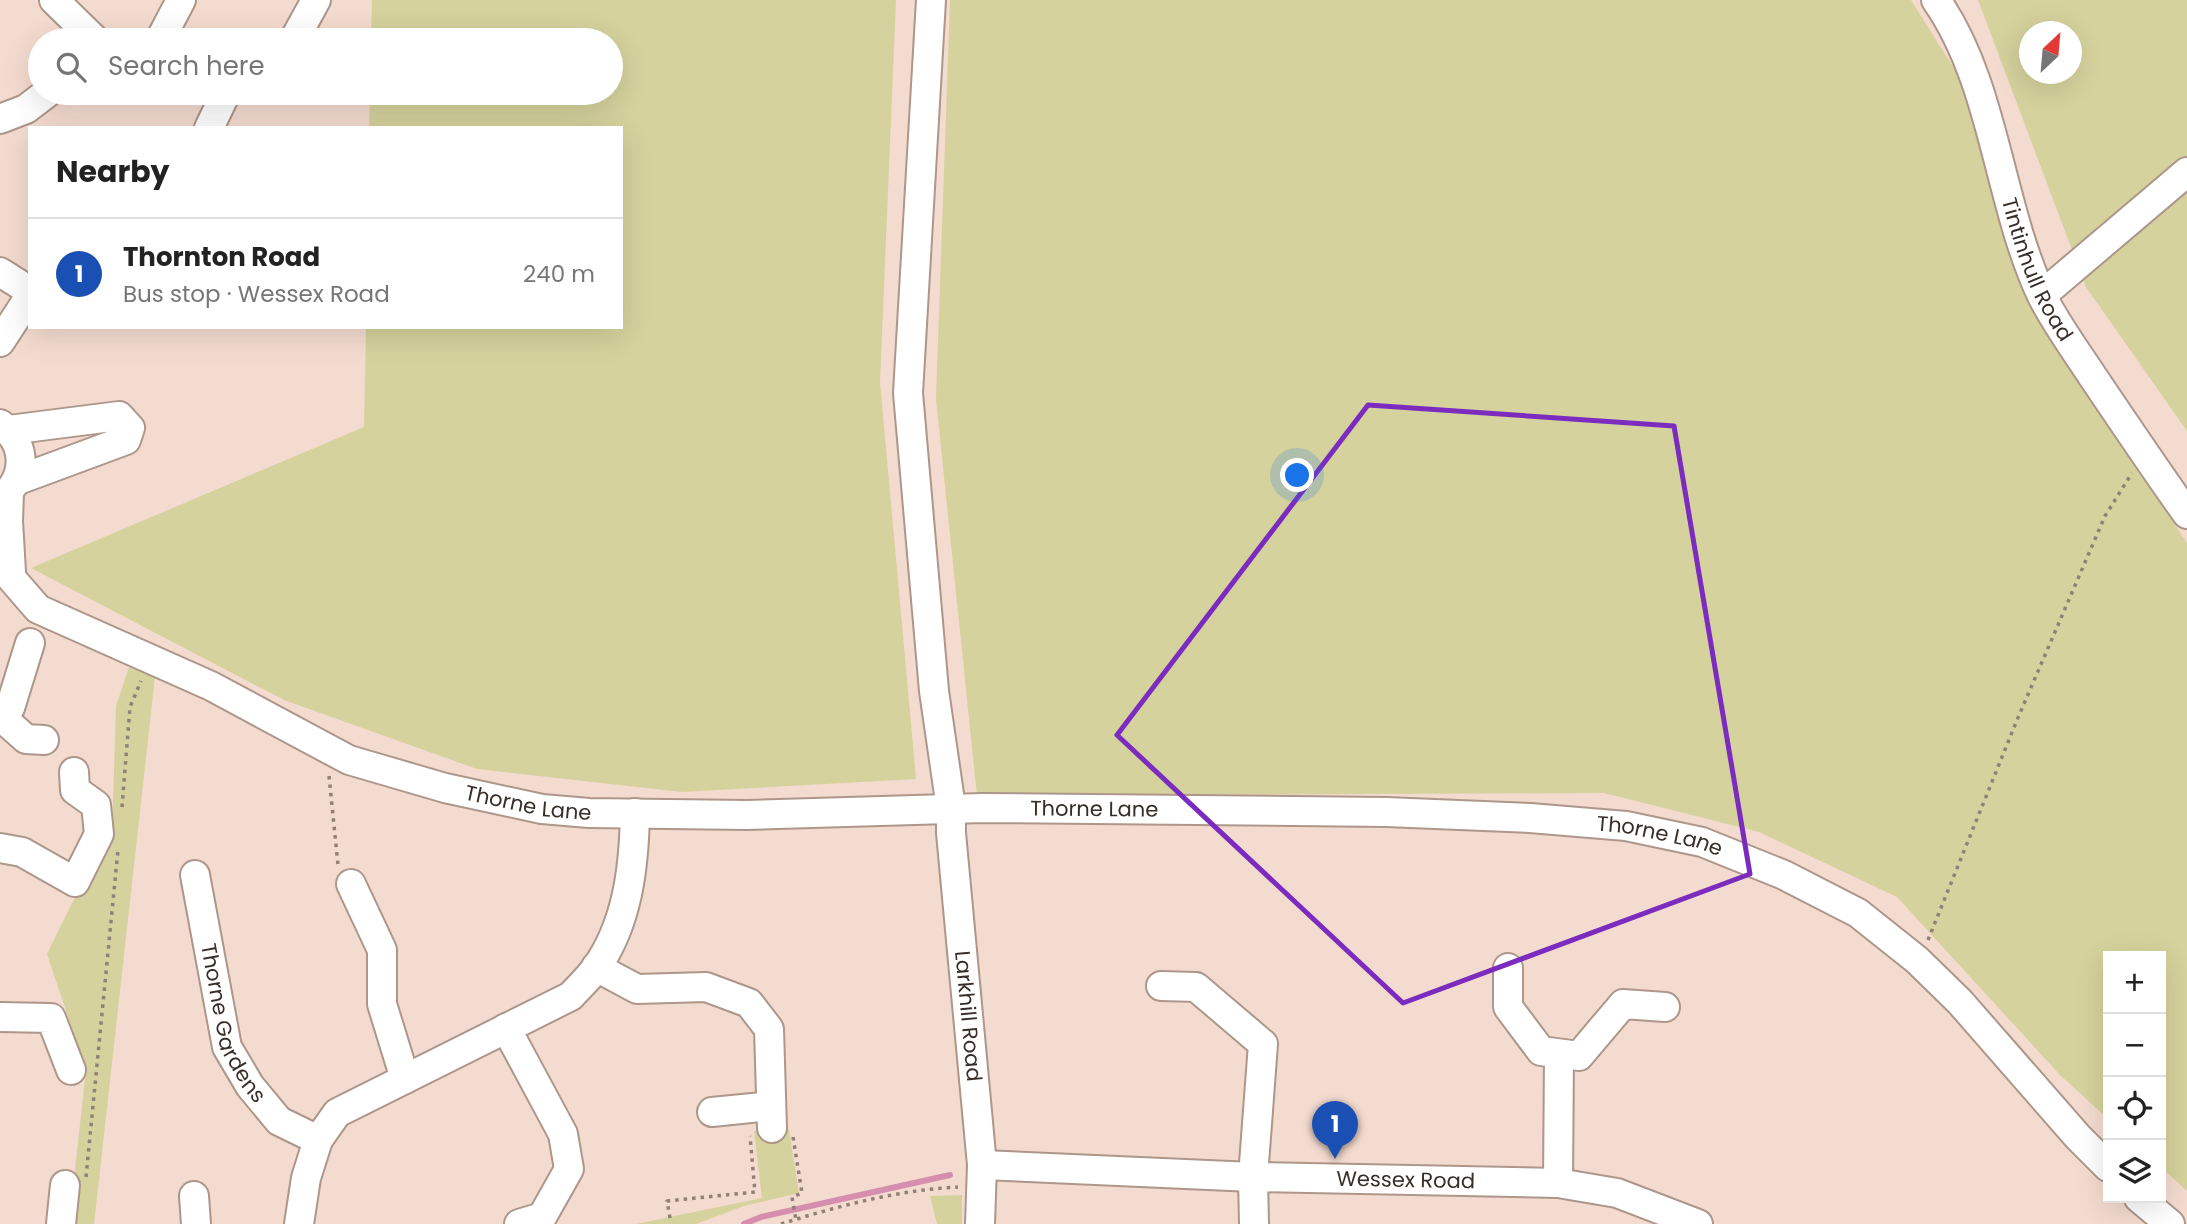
<!DOCTYPE html>
<meta charset="utf-8">
<style>
:root{--surface:#fff;--page:#f2f2f2;--text:#222;--muted:#767676;--line:#e0e0e0;--accent:#1a73e8}
body{margin:0;font-family:Poppins,sans-serif;background:var(--page);color:var(--text)}
.controls{position:absolute;right:21px;bottom:21px;display:grid;overflow:hidden;border-radius:0px;box-shadow:0 7px 28px #0002}
.controls button{width:63px;height:63px;display:grid;place-items:center;padding:0;border:0;border-bottom:2px solid var(--line);background:var(--surface);color:var(--text);font:35px sans-serif}
.compass{position:absolute;left:2019px;top:21px;width:63px;height:63px;border-radius:50%;background:var(--surface);box-shadow:0 7px 28px #0002;rotate:26deg}
.you{position:absolute;left:1298px;top:476px;width:24px;height:24px;margin:-18px;border:5px solid #fff;border-radius:50%;background:#1a73e8;box-shadow:0 0 0 10px #1a73e833}
.badge{display:grid;place-items:center;width:46px;height:46px;border-radius:50%;background:var(--accent);color:#fff;font-size:23px;font-weight:700}
.pin{position:absolute;translate:-50% -58px;filter:drop-shadow(0 2px 4px #0008)}
.pin::after{content:'';position:absolute;top:37px;width:24px;height:21px;background:inherit;clip-path:polygon(0 0,100% 0,50% 100%)}
.list{margin:0;padding:0;list-style:none}
h2{display:flex;justify-content:space-between;align-items:center;height:91px;margin:0;padding:0 28px;font-size:30px}
h2 small{font-size:23px;font-weight:400;color:var(--muted)}
.list li{display:grid;grid-template-columns:46px 1fr auto;gap:21px;align-items:center;box-sizing:border-box;height:112px;padding:0 28px;border-top:2px solid var(--line)}
.list b{display:block;font-size:26px;white-space:nowrap}
.list p{margin:0;font-size:23px;white-space:nowrap;color:var(--muted)}
.list em{font-size:23px;font-style:normal;color:var(--muted)}
.icon{flex:none;width:38px;height:38px;fill:none;stroke:currentColor;stroke-width:2;stroke-linecap:round;stroke-linejoin:round}
.map{position:relative;flex:none;width:2187px;height:1224px;overflow:hidden}
.search{position:absolute;background:var(--surface);box-shadow:0 7px 28px #0002;left:28px;top:28px;width:595px;height:77px;display:flex;align-items:center;gap:18px;box-sizing:border-box;padding:0 24px;border-radius:38px;color:var(--muted);font-size:26px}
.panel{position:absolute;background:var(--surface);box-shadow:0 7px 28px #0002;left:28px;top:126px;width:595px;height:203px;border-radius:0px}
.map>svg:first-child{display:block}
.green{fill:#d5d29d;fill-rule:evenodd}
.lines{fill:none;stroke-linecap:round;stroke-linejoin:round}
.stream{stroke:#d58eae;stroke-width:6}
.minor-casing{stroke:#ad968a;stroke-width:32}
.path{stroke:#918078;stroke-width:3.5;stroke-dasharray:3.5 5;stroke-linecap:butt}
.minor{stroke:#fff;stroke-width:28}
.marked{fill:none;stroke:#7b2cbf;stroke-width:5;stroke-linejoin:round}
.labels{text-anchor:middle;stroke-width:6;stroke-linejoin:round;paint-order:stroke}
.street-label{font-size:21px;fill:#372e29;stroke:#feeae0}
</style>
<div class="map">
<svg width="2187" height="1224" viewBox="0 0 2187 1224">
<rect width="100%" height="100%" fill="#f4dbcf"/>
<g class="green">
<polygon points="372,0 896,0 880,382 916,779 682,792 477,769 284,700 31,568 364,427 366,327 621,327 621,128 369,128 370,93 611,93 611,40 371,40"/>
<polygon points="950,0 1911,0 1967,89 2029,305 2187,543 2187,1191 2161,1167 2161,956 2108,956 2108,1119 2060,1075 1897,897 1759,832 1604,793 977,796 936,399"/>
<path d="M1978 0H2187V431L2086 287ZM2030 32H2072V74H2030Z"/>
<polygon points="129,667 155,677 94,1224 69,1224 86,1070 47,954 71,905 112,834 116,706"/>
<polygon points="789,1129 799,1193 744,1206 696,1224 636,1224 762,1198 754,1131"/>
<polygon points="962,1195 962,1224 937,1224 930,1196"/>
</g>
<g class="lines">
<polyline class="stream" points="744,1224 761,1217 950,1175"/>
<g class="minor-casing">
<g id="minor">
<polyline points="54,0 95,40"/>
<path id="s1" d="M931 0 908 393 934 691 951 808V833L982 1165 980 1224"/>
<path id="s2" d="M1936 0C1995 84 1998 203 2042 296 2056 324 2076 351 2093 377 2124 423 2155 469 2187 514"/>
<polyline points="160,40 181,0"/>
<polyline points="294,40 316,0"/>
<polyline points="0,119 26,109 47,93"/>
<polyline points="209,128 226,93"/>
<polyline points="0,272 30,291"/>
<polyline points="2042,295 2187,172"/>
<polyline points="0,342 30,296"/>
<path d="M0 424C28 444 27 479 0 499"/>
<polyline points="9,430 119,416 130,428 126,440 18,480"/>
<polyline points="9,492 8,521 11,572"/>
<path id="s3" d="M0 552 12 579 38 609 211 686 349 760 445 788 542 809 589 813 747 815 983 808 1386 812 1530 818 1626 826 1702 842 1784 875 1858 913 1917 960 1960 1002 2078 1137 2108 1167"/>
<polyline points="0,715 10,708 30,643"/>
<polyline points="0,716 26,739 44,740"/>
<polyline points="0,848 22,852 75,882 99,834 96,805 75,790 74,772"/>
<path id="s4" d="M195 875 227 1047 250 1086 279 1121 318 1140"/>
<polyline points="351,884 382,950 382,1004 405,1079"/>
<polyline points="596,967 637,989 706,987 749,1003 769,1029 772,1128"/>
<polyline points="1508,968 1508,1007 1541,1051 1579,1056 1623,1004 1665,1007"/>
<polyline points="1161,986 1196,987 1263,1044 1253,1177 1254,1224"/>
<polyline points="0,1017 51,1018 71,1070"/>
<polyline points="506,1028 563,1134 569,1169 542,1217 519,1224"/>
<polyline points="712,1112 771,1106"/>
<path id="s5" d="M982 1165 1253 1177 1558 1183 1617 1193 1698 1224"/>
<polyline points="1558,1183 1559,1054"/>
<polyline points="194,1196 196,1224"/>
<polyline points="2139,1198 2170,1224"/>
<polyline points="61,1224 65,1185"/>
<path d="M299 1224 306 1178 318 1140 337 1113 571 996C579 987 589 978 596 968 628 923 634 866 635 813"/>
</g>
</g>
<g class="path">
<polyline points="329,776 338,865"/>
<polyline points="122,807 130,707 141,681"/>
<polyline points="1928,940 2017,720 2105,516 2132,473"/>
<polyline points="793,1137 802,1193 792,1197 796,1220"/>
<polyline points="86,1177 118,850"/>
<polyline points="670,1218 667,1201 755,1192 750,1136"/>
<path d="M781 1224C838 1206 898 1190 958 1187"/>
</g>
<use href="#minor" class="minor"/>
</g>
<path class="marked" d="M1368 405 1674 426 1750 874 1403 1003 1117 735Z"/>
<g class="labels">
<g class="street-label">
<text dy="7" stroke="none"><textPath href="#s2" startOffset="289">Tintinhull Road</textPath></text>
<text dy="7" stroke="none"><textPath href="#s3" startOffset="600">Thorne Lane</textPath></text>
<text dy="7" stroke="none"><textPath href="#s3" startOffset="1167">Thorne Lane</textPath></text>
<text dy="7" stroke="none"><textPath href="#s3" startOffset="1734">Thorne Lane</textPath></text>
<text dy="7" stroke="none"><textPath href="#s1" startOffset="1020">Larkhill Road</textPath></text>
<text dy="7" stroke="none"><textPath href="#s4" startOffset="154">Thorne Gardens</textPath></text>
<text dy="7" stroke="none"><textPath href="#s5" startOffset="424">Wessex Road</textPath></text>
</g>
</g>
</svg>
<div class="controls">
<button>+</button>
<button>−</button>
<button><svg class="icon" aria-label="locate" viewBox="0 0 24 24"><circle cx="12" cy="12" r="6"/><path d="M12 2v4M12 18v4M2 12h4M18 12h4"/></svg></button>
<button><svg class="icon" aria-label="layers" viewBox="0 0 24 24"><path d="M12 4l9 5-9 5-9-5zM3 14l9 5 9-5"/></svg></button>
</div>
<svg class="compass" viewBox="-18 -18 36 36"><path d="M0-13l5 13h-10z" fill="#e53935"/><path d="M0 13l5-13h-10z" fill="#767676"/></svg>
<div class="you"></div>
<div class="pin badge" style="left:1335px;top:1159px;background:#1a4fb4">1</div>
<div class="search"><svg class="icon" aria-label="search" viewBox="0 0 24 24"><circle cx="10" cy="10" r="6"/><path d="M15 15l6 6"/></svg>Search here</div>
<section class="panel">
<h2>Nearby<small></small></h2>
<ul class="list">
<li><span class="badge" style="background:#1a4fb4">1</span><div><b>Thornton Road</b><p>Bus stop · Wessex Road</p></div><em>240 m</em></li>
</ul>
</section>
</div>
